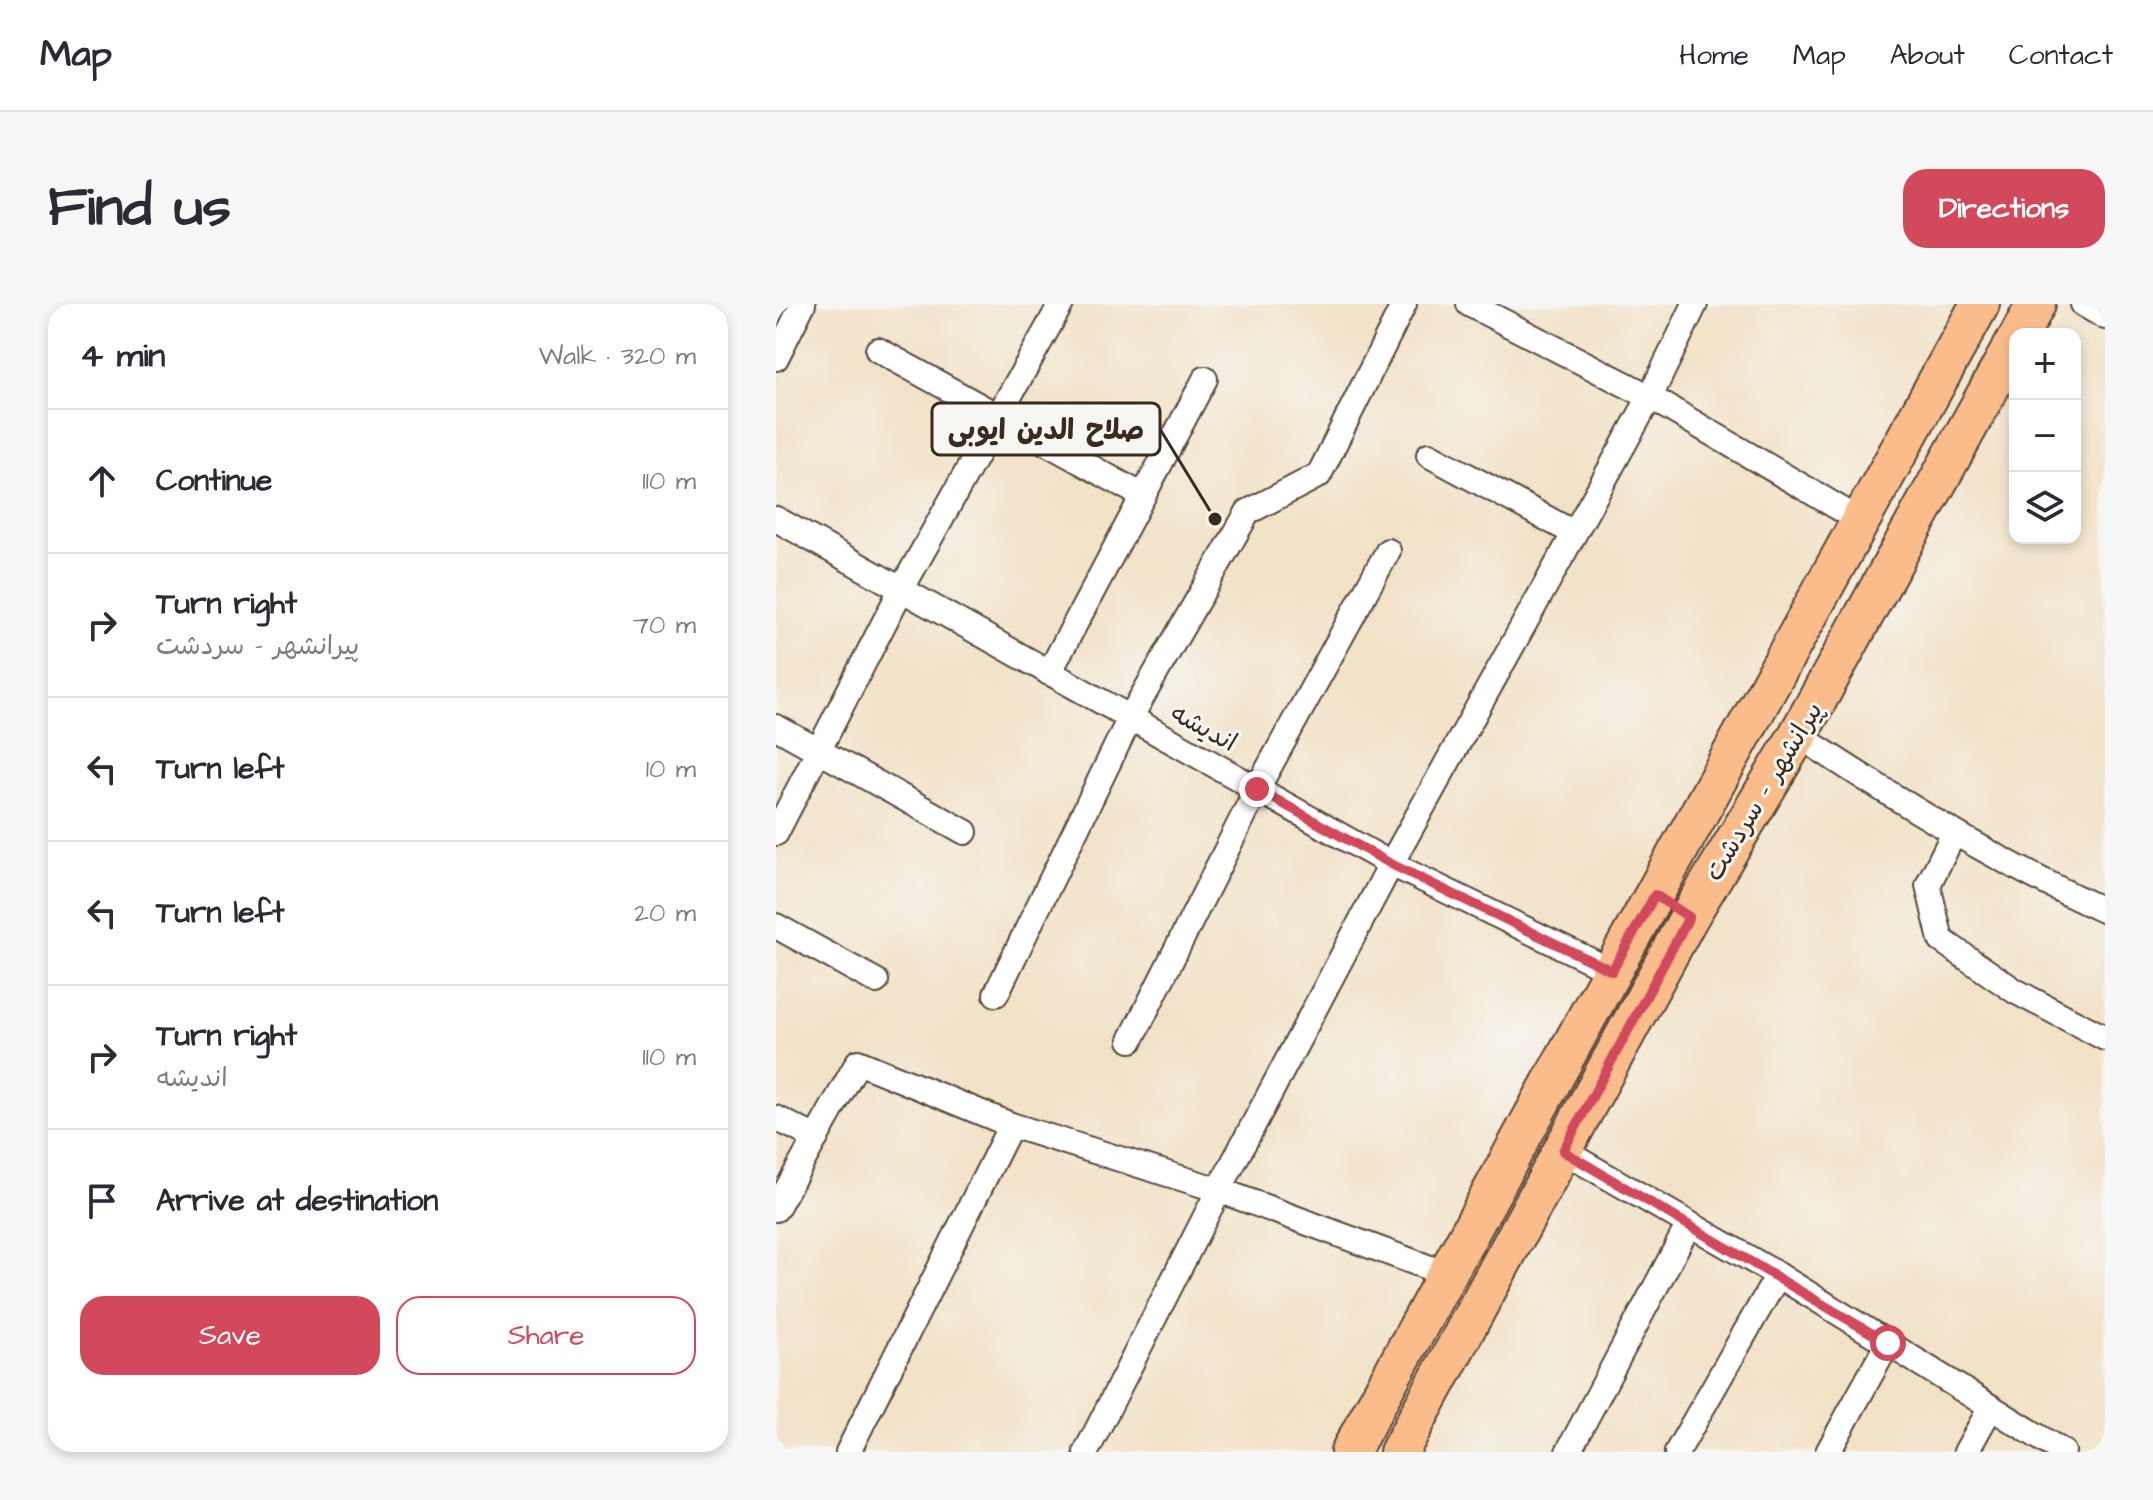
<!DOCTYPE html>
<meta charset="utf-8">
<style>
:root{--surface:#fff;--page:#f7f7f7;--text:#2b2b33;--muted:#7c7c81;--line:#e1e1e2;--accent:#d1495b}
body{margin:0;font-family:"Architects Daughter","Playpen Sans Arabic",sans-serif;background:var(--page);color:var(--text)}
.controls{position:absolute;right:24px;top:24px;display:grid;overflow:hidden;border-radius:16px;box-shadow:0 4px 12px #0003}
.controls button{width:72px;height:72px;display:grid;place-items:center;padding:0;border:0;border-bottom:2px solid var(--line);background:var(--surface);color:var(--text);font:40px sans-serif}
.stop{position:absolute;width:24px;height:24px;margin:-18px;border:6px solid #d1495b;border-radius:50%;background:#fff}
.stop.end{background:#d1495b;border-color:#fff;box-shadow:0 2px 8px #0008}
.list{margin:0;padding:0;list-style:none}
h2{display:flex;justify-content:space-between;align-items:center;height:104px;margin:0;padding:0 32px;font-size:34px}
h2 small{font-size:26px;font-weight:400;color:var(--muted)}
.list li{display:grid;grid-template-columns:52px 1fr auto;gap:24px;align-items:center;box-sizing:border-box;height:144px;padding:0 32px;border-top:2px solid var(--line)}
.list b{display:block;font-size:30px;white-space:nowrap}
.list p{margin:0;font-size:26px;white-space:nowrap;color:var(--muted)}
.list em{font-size:26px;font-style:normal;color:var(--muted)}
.actions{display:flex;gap:16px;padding:24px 32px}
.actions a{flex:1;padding:18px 0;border:2px solid var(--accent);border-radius:24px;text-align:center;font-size:28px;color:var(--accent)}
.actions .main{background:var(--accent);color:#fff}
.icon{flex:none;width:44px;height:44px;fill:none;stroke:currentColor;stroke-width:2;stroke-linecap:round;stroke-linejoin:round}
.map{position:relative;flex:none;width:1329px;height:1148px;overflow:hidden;border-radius:24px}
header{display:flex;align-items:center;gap:48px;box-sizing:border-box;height:112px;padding:0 40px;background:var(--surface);border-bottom:2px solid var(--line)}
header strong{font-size:38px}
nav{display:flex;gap:44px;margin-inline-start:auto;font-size:28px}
.intro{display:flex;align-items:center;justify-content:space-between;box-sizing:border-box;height:192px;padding:0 48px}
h1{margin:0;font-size:56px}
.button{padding:20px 36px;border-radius:24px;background:var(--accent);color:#fff;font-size:28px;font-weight:700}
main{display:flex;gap:48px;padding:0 48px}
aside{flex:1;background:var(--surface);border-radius:24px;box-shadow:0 4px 12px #0003}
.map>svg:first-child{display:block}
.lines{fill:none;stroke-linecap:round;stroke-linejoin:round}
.street-casing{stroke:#564638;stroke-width:28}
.primary-casing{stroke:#564638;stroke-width:42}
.street{stroke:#fff;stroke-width:24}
.primary{stroke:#fabc8b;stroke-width:38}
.route{stroke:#d1495b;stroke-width:10}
.labels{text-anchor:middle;stroke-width:6;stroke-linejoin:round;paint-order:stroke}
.street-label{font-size:26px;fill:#3b2a1e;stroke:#f6f6f2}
.leader{fill:none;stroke:#3b2a1e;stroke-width:3}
.callout-dot{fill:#3b2a1e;stroke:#f6f6f2;stroke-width:3}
.callout{fill:#f6f6f2;stroke:#3b2a1e;stroke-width:3}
.callout-label{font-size:28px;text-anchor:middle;font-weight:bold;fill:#3b2a1e}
</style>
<header>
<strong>Map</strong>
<nav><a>Home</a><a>Map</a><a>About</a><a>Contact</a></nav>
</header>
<div class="intro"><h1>Find us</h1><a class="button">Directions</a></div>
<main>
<aside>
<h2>4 min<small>Walk · 320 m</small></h2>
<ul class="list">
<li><svg class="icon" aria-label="ahead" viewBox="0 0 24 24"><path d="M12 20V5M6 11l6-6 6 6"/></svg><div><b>Continue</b></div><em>110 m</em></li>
<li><svg class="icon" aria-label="right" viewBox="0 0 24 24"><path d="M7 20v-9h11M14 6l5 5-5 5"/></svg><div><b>Turn right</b><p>پیرانشهر - سردشت</p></div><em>70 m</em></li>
<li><svg class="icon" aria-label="left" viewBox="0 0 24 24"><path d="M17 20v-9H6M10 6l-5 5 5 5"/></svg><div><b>Turn left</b></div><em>10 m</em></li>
<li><svg class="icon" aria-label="left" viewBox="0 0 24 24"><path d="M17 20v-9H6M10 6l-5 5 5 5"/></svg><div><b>Turn left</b></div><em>20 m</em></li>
<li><svg class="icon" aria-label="right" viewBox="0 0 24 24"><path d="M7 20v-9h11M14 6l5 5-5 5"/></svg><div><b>Turn right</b><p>اندیشه</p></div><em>110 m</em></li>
<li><svg class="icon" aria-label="arrive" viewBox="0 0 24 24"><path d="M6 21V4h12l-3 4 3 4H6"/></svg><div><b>Arrive at destination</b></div></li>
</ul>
<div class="actions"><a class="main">Save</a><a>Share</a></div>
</aside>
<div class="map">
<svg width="1329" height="1148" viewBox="0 0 1329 1148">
<rect width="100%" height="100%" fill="#f6f6f2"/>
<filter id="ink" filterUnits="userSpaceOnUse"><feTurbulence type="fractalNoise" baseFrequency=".0125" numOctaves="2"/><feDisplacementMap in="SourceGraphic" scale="16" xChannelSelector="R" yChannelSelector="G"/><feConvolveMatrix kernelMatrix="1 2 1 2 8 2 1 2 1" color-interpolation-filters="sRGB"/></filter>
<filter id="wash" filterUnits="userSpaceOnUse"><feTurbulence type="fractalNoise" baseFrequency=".006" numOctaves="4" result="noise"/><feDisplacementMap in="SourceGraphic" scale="32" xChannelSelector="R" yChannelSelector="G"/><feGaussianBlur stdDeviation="1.8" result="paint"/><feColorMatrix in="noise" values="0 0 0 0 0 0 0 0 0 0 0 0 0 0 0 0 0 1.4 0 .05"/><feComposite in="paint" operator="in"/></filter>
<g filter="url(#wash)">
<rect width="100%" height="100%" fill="#f2e2c8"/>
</g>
<g filter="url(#ink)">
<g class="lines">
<g class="street-casing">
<g id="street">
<polyline points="693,0 874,93 919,0"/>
<polyline points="1307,0 1329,13"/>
<polyline points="102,46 367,192"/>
<polyline points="0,54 27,0"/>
<polyline points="653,151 798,229"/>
<polyline points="0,215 615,560 836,667"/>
<polyline points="273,369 429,75"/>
<polyline points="0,423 189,528"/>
<path d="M1022 431C1121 496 1221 558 1329 607"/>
<polyline points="0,529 125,286 285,0"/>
<polyline points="1178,529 1152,581 1165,636 1239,687 1329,734"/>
<polyline points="0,622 100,677"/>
<polyline points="220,690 354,414 472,208 543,171 628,0"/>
<polyline points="355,736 481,485 612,247"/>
<polyline points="0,814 40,834"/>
<polyline points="787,847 1002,971 1287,1148"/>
<polyline points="0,905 82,758 235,821"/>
<polyline points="72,1148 235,821 443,886 670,970"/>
<polyline points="310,1148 443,886 615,560 874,93 1085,217"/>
<polyline points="792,1148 913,920"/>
<polyline points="901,1148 1002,971"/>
<polyline points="1052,1148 1112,1039"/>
<polyline points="1190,1148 1215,1103"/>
</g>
</g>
<g class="primary-casing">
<g id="primary">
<polyline points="1244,30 1260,0"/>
<polyline points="574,1148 847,647 1204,0"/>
<polyline points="623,1148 913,613 1022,431 1239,38"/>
</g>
</g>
<use href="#street" class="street"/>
<use href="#primary" class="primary"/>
</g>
</g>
<g class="lines" filter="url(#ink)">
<polyline class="route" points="481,485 615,560 836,667 879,591 913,613 787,847 1112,1039"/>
</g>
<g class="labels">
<g class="street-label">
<text transform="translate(428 423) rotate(29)" y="9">اندیشه</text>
<text transform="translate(987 487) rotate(-59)" y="9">پیرانشهر - سردشت</text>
</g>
</g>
<path class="leader" d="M439 215L384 125"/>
<circle class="callout-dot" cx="439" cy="215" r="8"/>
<rect class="callout" x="156" y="99" width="228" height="52" rx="8"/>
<g class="callout-label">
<text x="270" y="135">صلاح الدین ایوبی</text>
</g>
</svg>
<div class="controls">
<button>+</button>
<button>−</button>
<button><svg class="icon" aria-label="layers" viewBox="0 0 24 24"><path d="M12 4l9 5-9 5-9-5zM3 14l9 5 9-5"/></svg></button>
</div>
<div class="stop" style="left:1112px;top:1039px"></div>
<div class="stop end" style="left:481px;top:485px"></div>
</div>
</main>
